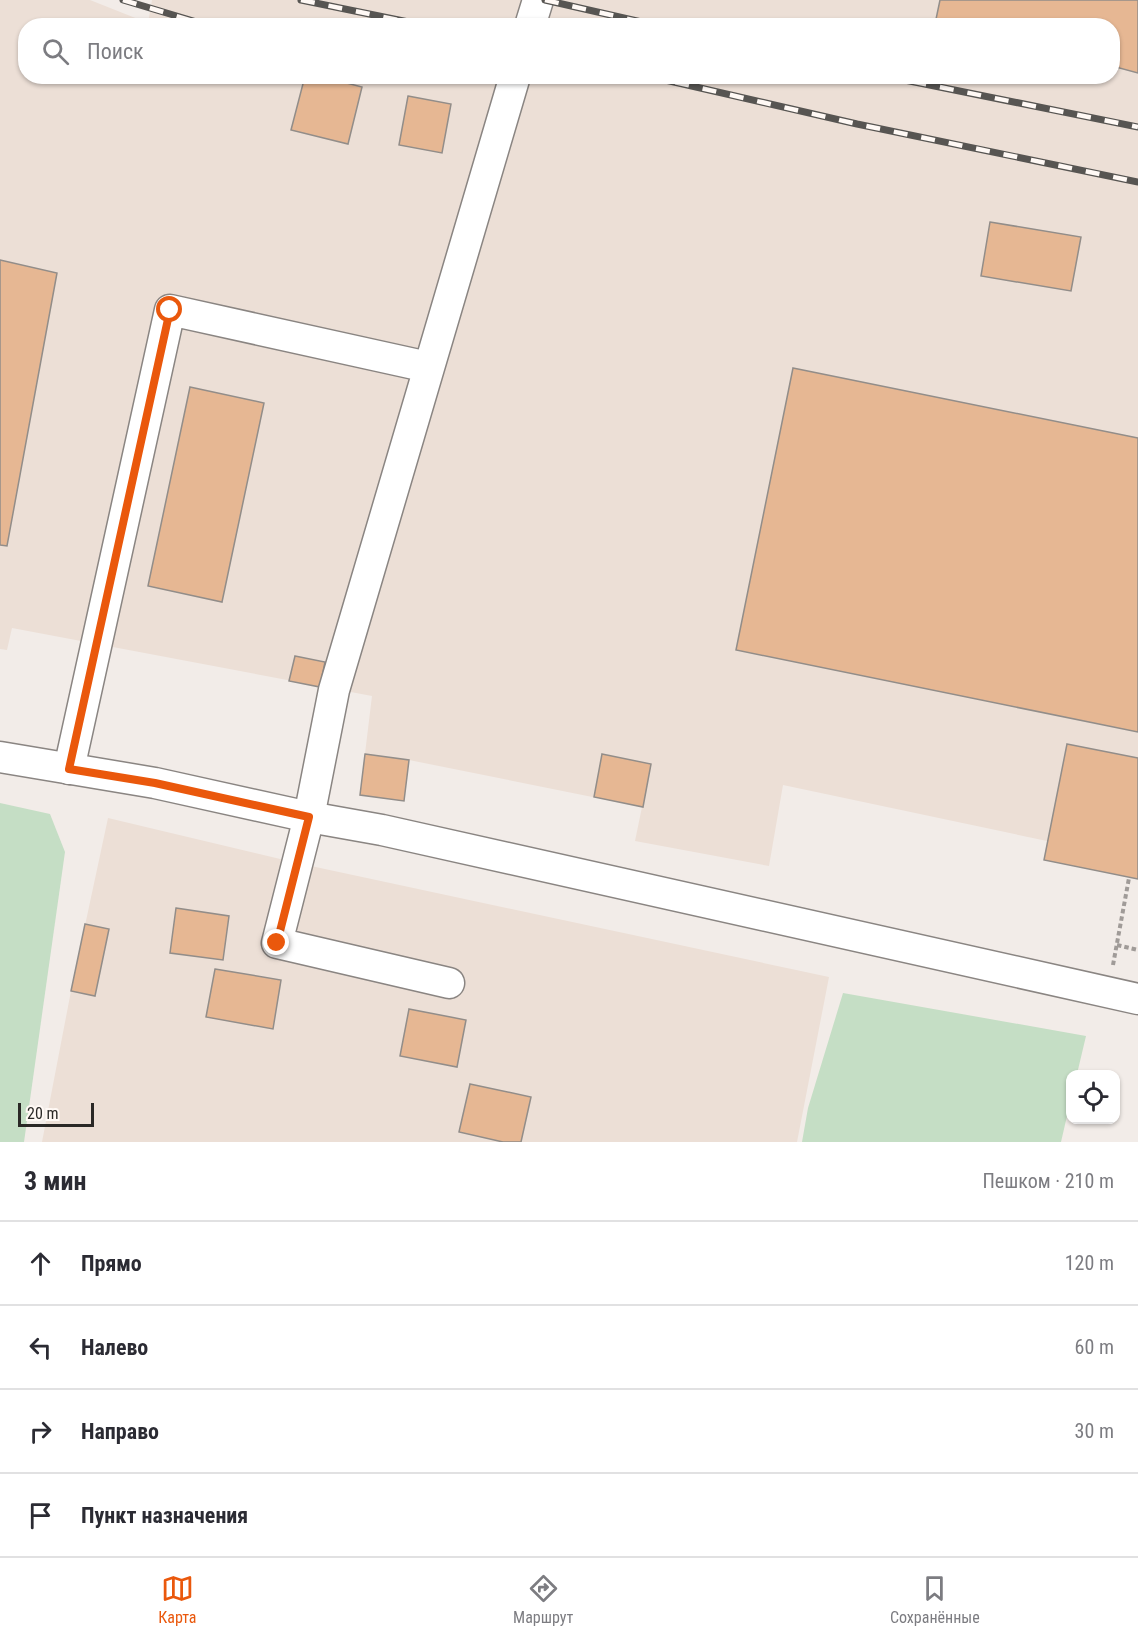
<!DOCTYPE html>
<html lang="ru">
<meta charset="utf-8">
<style>
:root{--surface:#fff;--page:#f2f2f3;--text:#2b2b33;--muted:#7c7c81;--line:#e1e1e2;--accent:#ea580c}
body{margin:0;font-family:"Roboto Condensed",sans-serif;background:var(--page);color:var(--text)}
.controls{position:absolute;right:18px;bottom:18px;display:grid;overflow:hidden;border-radius:12px;box-shadow:0 2px 4px #0004}
.controls button{width:54px;height:54px;display:grid;place-items:center;padding:0;border:0;border-bottom:2px solid var(--line);background:var(--surface);color:var(--text);font:30px sans-serif}
.scale{position:absolute;left:18px;bottom:15px;width:76px;box-sizing:border-box;padding-left:6px;border:3px solid #2a2826;border-top:0;font-size:16px;line-height:21px;white-space:nowrap;color:#2a2826;-webkit-text-stroke:4px #fff9f5;paint-order:stroke}
.stop{position:absolute;width:18px;height:18px;margin:-14px;border:4px solid #ea580c;border-radius:50%;background:#fff}
.stop.end{background:#ea580c;border-color:#fff;box-shadow:0 2px 6px #0008}
.list{margin:0;padding:0;list-style:none}
h2{display:flex;justify-content:space-between;align-items:center;height:78px;margin:0;padding:0 24px;font-size:26px}
h2 small{font-size:20px;font-weight:400;color:var(--muted)}
.list li{display:grid;grid-template-columns:39px 1fr auto;gap:18px;align-items:center;box-sizing:border-box;height:84px;padding:0 24px;border-top:2px solid var(--line)}
.list b{display:block;font-size:22px;white-space:nowrap}
.list em{font-size:20px;font-style:normal;color:var(--muted)}
.icon{flex:none;width:33px;height:33px;fill:none;stroke:currentColor;stroke-width:2;stroke-linecap:round;stroke-linejoin:round}
.map{position:relative;flex:none;width:1138px;height:1142px;overflow:hidden}
.search{position:absolute;background:var(--surface);box-shadow:0 2px 4px #0004;left:18px;right:18px;top:18px;height:66px;display:flex;align-items:center;gap:15px;box-sizing:border-box;padding:0 21px;border-radius:24px;color:var(--muted);font-size:22px}
.sheet{height:414px;background:var(--surface)}
nav{display:flex;justify-content:space-around;align-items:center;box-sizing:border-box;height:84px;border-top:2px solid var(--line);background:var(--surface);font-size:16px;color:var(--muted)}
nav a{display:grid;justify-items:center;gap:3px}
nav .on{color:var(--accent)}
.map>svg:first-child{display:block}
.built{fill:#ecdfd6;fill-rule:evenodd}
.green{fill:#c5dec5}
.building{fill:#e6b793;stroke:#928d89;stroke-width:1.5}
.lines{fill:none;stroke-linecap:round;stroke-linejoin:round}
.minor-casing{stroke:#8a8582;stroke-width:33}
.path{stroke:#a09b98;stroke-width:4;stroke-dasharray:4.5 3;stroke-linecap:butt}
.minor{stroke:#fff;stroke-width:30}
.rail-casing{stroke:#575552;stroke-width:7}
.rail{stroke:#fff9f5;stroke-width:4.5;stroke-dasharray:14;stroke-linecap:butt}
.route{stroke:#ea580c;stroke-width:8}
</style>
<div class="map">
<svg width="1138" height="1142" viewBox="0 0 1138 1142">
<rect width="100%" height="100%" fill="#f2ece8"/>
<g class="built">
<path d="M0 0H90L148 23 152 0H1138V879L1044 860 1047 841 783 785 769 866 635 841 642 807 409 760 404 801 360 795 372 696 12 628 7 650 0 649ZM26 26H1112V76H26Z"/>
<polygon points="108,818 297,863 829,977 797,1142 42,1142 71,991"/>
</g>
<g class="green">
<polygon points="0,803 50,814 65,852 24,1142 0,1142"/>
<polygon points="843,993 1086,1036 1077,1074 1070,1074 1070,1103 1061,1142 802,1142 808,1108"/>
</g>
<g class="building">
<polygon points="940,0 1138,0 1138,73 1112,66 1112,26 943,26 935,24"/>
<polygon points="305,76 320,76 362,87 348,144 291,130"/>
<polygon points="408,96 451,104 442,153 399,145"/>
<polygon points="990,222 1081,237 1071,291 981,276"/>
<polygon points="0,260 57,273 7,546 0,545"/>
<polygon points="793,368 1138,438 1138,732 736,650"/>
<polygon points="190,387 264,403 222,602 148,586"/>
<polygon points="295,656 325,662 320,687 289,681"/>
<polygon points="1067,744 1138,758 1138,879 1044,860"/>
<polygon points="365,754 409,760 404,801 360,795"/>
<polygon points="602,754 651,764 643,807 594,797"/>
<polygon points="176,908 229,916 223,960 170,953"/>
<polygon points="85,924 109,929 95,996 71,991"/>
<polygon points="215,969 281,980 273,1029 206,1017"/>
<polygon points="409,1009 466,1020 457,1067 400,1056"/>
<polygon points="470,1084 531,1097 521,1142 503,1142 459,1132"/>
</g>
<g class="lines">
<g class="minor-casing">
<g id="minor">
<polyline points="530,26 538,0"/>
<polyline points="0,757 155,783 309,817 382,830 1138,999"/>
<polyline points="69,769 170,310 428,367"/>
<polyline points="449,983 277,943 309,817 334,690 515,76"/>
</g>
</g>
<g class="path">
<polyline points="1117,945 1138,950"/>
<polyline points="1113,965 1129,878"/>
</g>
<use href="#minor" class="minor"/>
<g class="rail-casing">
<g id="rail">
<polyline points="123,0 210,26"/>
<polyline points="301,0 428,26"/>
<polyline points="545,0 659,26"/>
<polyline points="648,76 857,124 1138,182"/>
<polyline points="885,76 1138,127"/>
</g>
</g>
<use href="#rail" class="rail"/>
</g>
<g class="lines">
<polyline class="route" points="170,310 69,769 155,783 309,817 277,943"/>
</g>
</svg>
<div class="controls">
<button><svg class="icon" aria-label="locate" viewBox="0 0 24 24"><circle cx="12" cy="12" r="6"/><path d="M12 2v4M12 18v4M2 12h4M18 12h4"/></svg></button>
</div>
<div class="scale">20 m</div>
<div class="stop" style="left:170px;top:310px"></div>
<div class="stop end" style="left:277px;top:943px"></div>
<div class="search"><svg class="icon" aria-label="search" viewBox="0 0 24 24"><circle cx="10" cy="10" r="6"/><path d="M15 15l6 6"/></svg>Поиск</div>
</div>
<section class="sheet">
<h2>3 мин<small>Пешком · 210 m</small></h2>
<ul class="list">
<li><svg class="icon" aria-label="ahead" viewBox="0 0 24 24"><path d="M12 20V5M6 11l6-6 6 6"/></svg><div><b>Прямо</b></div><em>120 m</em></li>
<li><svg class="icon" aria-label="left" viewBox="0 0 24 24"><path d="M17 20v-9H6M10 6l-5 5 5 5"/></svg><div><b>Налево</b></div><em>60 m</em></li>
<li><svg class="icon" aria-label="right" viewBox="0 0 24 24"><path d="M7 20v-9h11M14 6l5 5-5 5"/></svg><div><b>Направо</b></div><em>30 m</em></li>
<li><svg class="icon" aria-label="arrive" viewBox="0 0 24 24"><path d="M6 21V4h12l-3 4 3 4H6"/></svg><div><b>Пункт назначения</b></div></li>
</ul>
</section>
<nav>
<a class="on"><svg class="icon" aria-label="map" viewBox="0 0 24 24"><path d="M3 6l6-2 6 2 6-2v14l-6 2-6-2-6 2zM9 4v14M15 6v14"/></svg>Карта</a>
<a><svg class="icon" aria-label="directions" viewBox="0 0 24 24"><path d="M12 3l9 9-9 9-9-9zM9 14v-3h6M13 9l2 2-2 2"/></svg>Маршрут</a>
<a><svg class="icon" aria-label="saved" viewBox="0 0 24 24"><path d="M7 4h10v16l-5-4-5 4z"/></svg>Сохранённые</a>
</nav>
